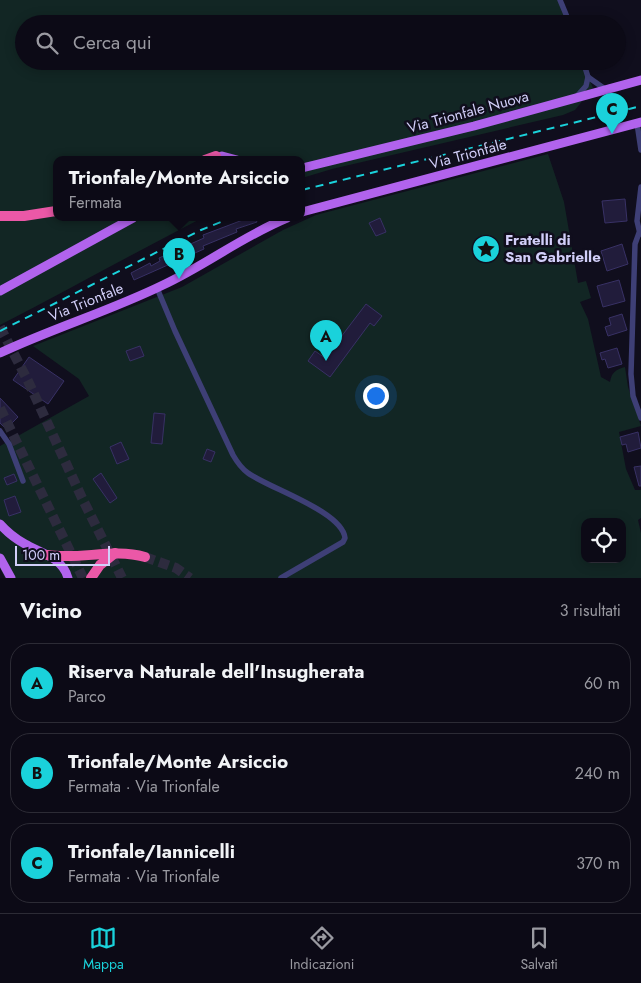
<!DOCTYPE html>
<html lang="it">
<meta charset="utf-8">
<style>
:root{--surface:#0c0a16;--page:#1a1823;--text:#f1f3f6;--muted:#9a9aa1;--line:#2c2b35;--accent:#1ad2db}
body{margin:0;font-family:Jost,sans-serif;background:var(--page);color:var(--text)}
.controls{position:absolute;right:15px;bottom:15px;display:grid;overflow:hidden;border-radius:10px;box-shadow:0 2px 12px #0003}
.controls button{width:45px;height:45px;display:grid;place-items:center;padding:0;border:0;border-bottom:1px solid var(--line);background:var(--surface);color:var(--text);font:25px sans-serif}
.scale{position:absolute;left:15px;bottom:12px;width:95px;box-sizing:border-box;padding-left:5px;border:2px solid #d2cff9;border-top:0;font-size:14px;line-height:18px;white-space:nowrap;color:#d2cff9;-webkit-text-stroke:4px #100e1d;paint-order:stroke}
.you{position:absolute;left:375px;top:395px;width:18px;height:18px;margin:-12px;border:4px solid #fff;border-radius:50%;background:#1a73e8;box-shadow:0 0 0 8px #1a73e833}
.badge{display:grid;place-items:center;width:32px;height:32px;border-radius:50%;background:var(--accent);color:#111;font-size:16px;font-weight:700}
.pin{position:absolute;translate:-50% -41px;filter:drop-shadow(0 1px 2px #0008)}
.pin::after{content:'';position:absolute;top:26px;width:18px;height:15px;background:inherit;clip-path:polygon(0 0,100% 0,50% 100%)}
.popup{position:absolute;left:53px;top:156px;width:252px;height:65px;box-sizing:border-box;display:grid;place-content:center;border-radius:10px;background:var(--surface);filter:drop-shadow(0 1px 4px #0005);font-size:16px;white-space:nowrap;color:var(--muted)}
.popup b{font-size:19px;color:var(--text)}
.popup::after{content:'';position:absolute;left:50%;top:100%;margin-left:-10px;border:10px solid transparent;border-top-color:var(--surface)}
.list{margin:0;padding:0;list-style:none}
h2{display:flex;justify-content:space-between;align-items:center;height:65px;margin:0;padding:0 20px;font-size:21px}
h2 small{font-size:16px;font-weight:400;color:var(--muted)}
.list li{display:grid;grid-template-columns:32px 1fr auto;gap:15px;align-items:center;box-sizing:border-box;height:80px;margin:0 10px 10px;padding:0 10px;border:1px solid var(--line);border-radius:20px}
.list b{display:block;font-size:19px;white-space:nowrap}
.list p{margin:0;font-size:16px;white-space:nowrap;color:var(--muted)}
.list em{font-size:16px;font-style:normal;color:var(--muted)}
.icon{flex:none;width:28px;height:28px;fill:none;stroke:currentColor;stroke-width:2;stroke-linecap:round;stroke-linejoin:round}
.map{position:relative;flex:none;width:641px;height:578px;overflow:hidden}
.search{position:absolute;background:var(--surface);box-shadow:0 2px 12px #0003;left:15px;right:15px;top:15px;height:55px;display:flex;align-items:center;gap:12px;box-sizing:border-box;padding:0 18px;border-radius:28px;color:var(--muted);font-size:19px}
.sheet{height:335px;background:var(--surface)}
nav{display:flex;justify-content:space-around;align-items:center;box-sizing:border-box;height:70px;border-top:1px solid var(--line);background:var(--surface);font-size:14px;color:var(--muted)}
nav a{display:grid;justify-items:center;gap:2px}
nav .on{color:var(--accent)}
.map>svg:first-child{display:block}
.green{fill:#122624;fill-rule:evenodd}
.building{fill:#211c3b;stroke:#383165}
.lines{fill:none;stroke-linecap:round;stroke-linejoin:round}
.highway-tunnel{stroke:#2d2b3e;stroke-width:10;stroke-dasharray:10 5;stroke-linecap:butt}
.street{stroke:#3e3f76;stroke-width:5.5}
.primary{stroke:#b163ed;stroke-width:9}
.highway{stroke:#eb58a7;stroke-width:10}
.rail{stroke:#1ad2db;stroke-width:2;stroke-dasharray:8 6;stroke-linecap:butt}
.labels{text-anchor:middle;stroke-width:5;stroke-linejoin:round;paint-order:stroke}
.street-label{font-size:15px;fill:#d2cff9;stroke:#100e1d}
.poi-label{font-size:15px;font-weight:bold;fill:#d2cff9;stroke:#100e1d;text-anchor:start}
</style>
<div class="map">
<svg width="641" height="578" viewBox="0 0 641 578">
<rect width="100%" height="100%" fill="#100e1d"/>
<g class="green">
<path d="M0 0H558L569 24H24V61H582L593 88 575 110 563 115 332 169 302 178V160H56V218H202C134 253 68 290 0 325Z"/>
<path d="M548 154 564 202 578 283 586 281 591 298 580 302 588 319 601 377 610 382C612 372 615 370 625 367L628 387 641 426 619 432 626 469 635 490H641V518L638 520 641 533V578H5L0 568V446L89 396 79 379 33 346 182 287 283 230 316 215ZM585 522H622V559H585Z"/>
</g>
<g class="building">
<polygon points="625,199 627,221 605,223 602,201"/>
<polygon points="248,218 255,218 257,222 236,229 237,232 203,246 204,249 134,280 131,273 150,263 151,266 160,261 159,258 204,238 203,235"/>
<polygon points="380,218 386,232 376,236 369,223"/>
<polygon points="622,244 628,264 607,271 601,251"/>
<polygon points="619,280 625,301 603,307 597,286"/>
<polygon points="366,304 382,316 374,326 370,323 330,377 308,361 315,351 325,358"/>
<polygon points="622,314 627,330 608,336 605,327 611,325 609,318"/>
<polygon points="140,346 144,356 130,361 126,351"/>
<polygon points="617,348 622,364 608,368 605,359 602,360 600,353"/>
<polygon points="29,357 64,381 48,404 13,380"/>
<polygon points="0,398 18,417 6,429 0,423"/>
<polygon points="154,413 165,414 162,444 151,443"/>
<polygon points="638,432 641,448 628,452 626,444 622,445 620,437"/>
<polygon points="121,442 129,459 117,464 110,447"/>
<polygon points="207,449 215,452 211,462 203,459"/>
<polygon points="641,466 641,486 639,486 634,467"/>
<polygon points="101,473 117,498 110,503 93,479"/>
<polygon points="14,474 17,481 7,485 4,478"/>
<polygon points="15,496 21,512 9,516 4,500"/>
</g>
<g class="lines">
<g class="highway-tunnel">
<polyline points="0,327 28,381 82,498 122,578"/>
<polyline points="0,408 83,578"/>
<polyline points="145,557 176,568 190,578"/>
</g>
<g class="street">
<polyline points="560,0 570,24"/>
<polyline points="583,61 588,77 605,89"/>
<polyline points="577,96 586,86 588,77"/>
<polyline points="637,123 641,150"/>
<polyline points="639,233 635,244 631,374 633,396 641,418"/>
<polyline points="640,234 637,221 641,187"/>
<path d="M157 288 175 331 233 455C237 462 241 468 248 473 268 488 342 511 345 538L343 542 281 578"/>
<polyline points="0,431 9,444 23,481"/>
</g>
<g class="primary">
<polyline points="210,160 222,156 237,160"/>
<polyline points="302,168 474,126 641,80"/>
<polyline points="302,212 641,122"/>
<polyline points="0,291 133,218"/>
<path d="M0 353C53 328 110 311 163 285 206 265 243 236 287 218"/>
<path d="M0 524C7 532 16 539 25 544 41 553 63 558 68 578"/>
<polyline points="0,558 11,578"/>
</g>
<g class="highway">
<polyline points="205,160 216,156"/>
<polyline points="0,216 24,216 56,211"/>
<path d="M47 555C81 560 113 548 145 557"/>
<polyline points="91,578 100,565 115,553"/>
</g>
<g class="rail">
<polyline points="302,190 641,106"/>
<polyline points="0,331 201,230 231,218"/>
</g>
</g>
<defs>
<g id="sight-disc" transform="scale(1.4375)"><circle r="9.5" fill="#1ad2db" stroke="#100e1d"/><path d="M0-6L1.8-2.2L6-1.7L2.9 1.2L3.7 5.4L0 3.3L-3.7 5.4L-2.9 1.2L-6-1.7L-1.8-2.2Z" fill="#111"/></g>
</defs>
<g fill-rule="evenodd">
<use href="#sight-disc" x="486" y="249"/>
</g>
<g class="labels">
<g class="street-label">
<text transform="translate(468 112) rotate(-15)" y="5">Via Trionfale Nuova</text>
<text transform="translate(468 154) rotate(-15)" y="5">Via Trionfale</text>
<text transform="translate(86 302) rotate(-22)" y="5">Via Trionfale</text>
</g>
<g class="poi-label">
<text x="505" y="245">Fratelli di<tspan x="505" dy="17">San Gabrielle</tspan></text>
</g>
</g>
</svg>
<div class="controls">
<button><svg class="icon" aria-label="locate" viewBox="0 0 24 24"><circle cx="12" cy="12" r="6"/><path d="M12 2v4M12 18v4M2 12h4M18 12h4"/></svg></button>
</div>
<div class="scale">100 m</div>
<div class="you"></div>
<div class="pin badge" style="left:326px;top:361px">A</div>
<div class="pin badge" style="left:179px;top:279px">B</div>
<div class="popup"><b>Trionfale/Monte Arsiccio</b>Fermata</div>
<div class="pin badge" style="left:612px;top:134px">C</div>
<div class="search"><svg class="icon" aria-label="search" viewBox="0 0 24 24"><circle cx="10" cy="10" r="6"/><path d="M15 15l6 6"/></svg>Cerca qui</div>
</div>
<section class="sheet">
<h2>Vicino<small>3 risultati</small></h2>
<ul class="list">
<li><span class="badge">A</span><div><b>Riserva Naturale dell'Insugherata</b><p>Parco</p></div><em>60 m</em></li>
<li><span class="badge">B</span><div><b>Trionfale/Monte Arsiccio</b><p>Fermata · Via Trionfale</p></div><em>240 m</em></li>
<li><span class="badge">C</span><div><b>Trionfale/Iannicelli</b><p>Fermata · Via Trionfale</p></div><em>370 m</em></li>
</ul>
</section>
<nav>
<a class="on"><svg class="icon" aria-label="map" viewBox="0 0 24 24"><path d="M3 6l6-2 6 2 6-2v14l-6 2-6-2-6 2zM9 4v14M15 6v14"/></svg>Mappa</a>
<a><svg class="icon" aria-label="directions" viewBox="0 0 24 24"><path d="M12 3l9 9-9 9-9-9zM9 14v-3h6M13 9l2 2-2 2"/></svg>Indicazioni</a>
<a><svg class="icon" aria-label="saved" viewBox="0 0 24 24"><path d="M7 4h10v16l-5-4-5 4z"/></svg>Salvati</a>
</nav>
